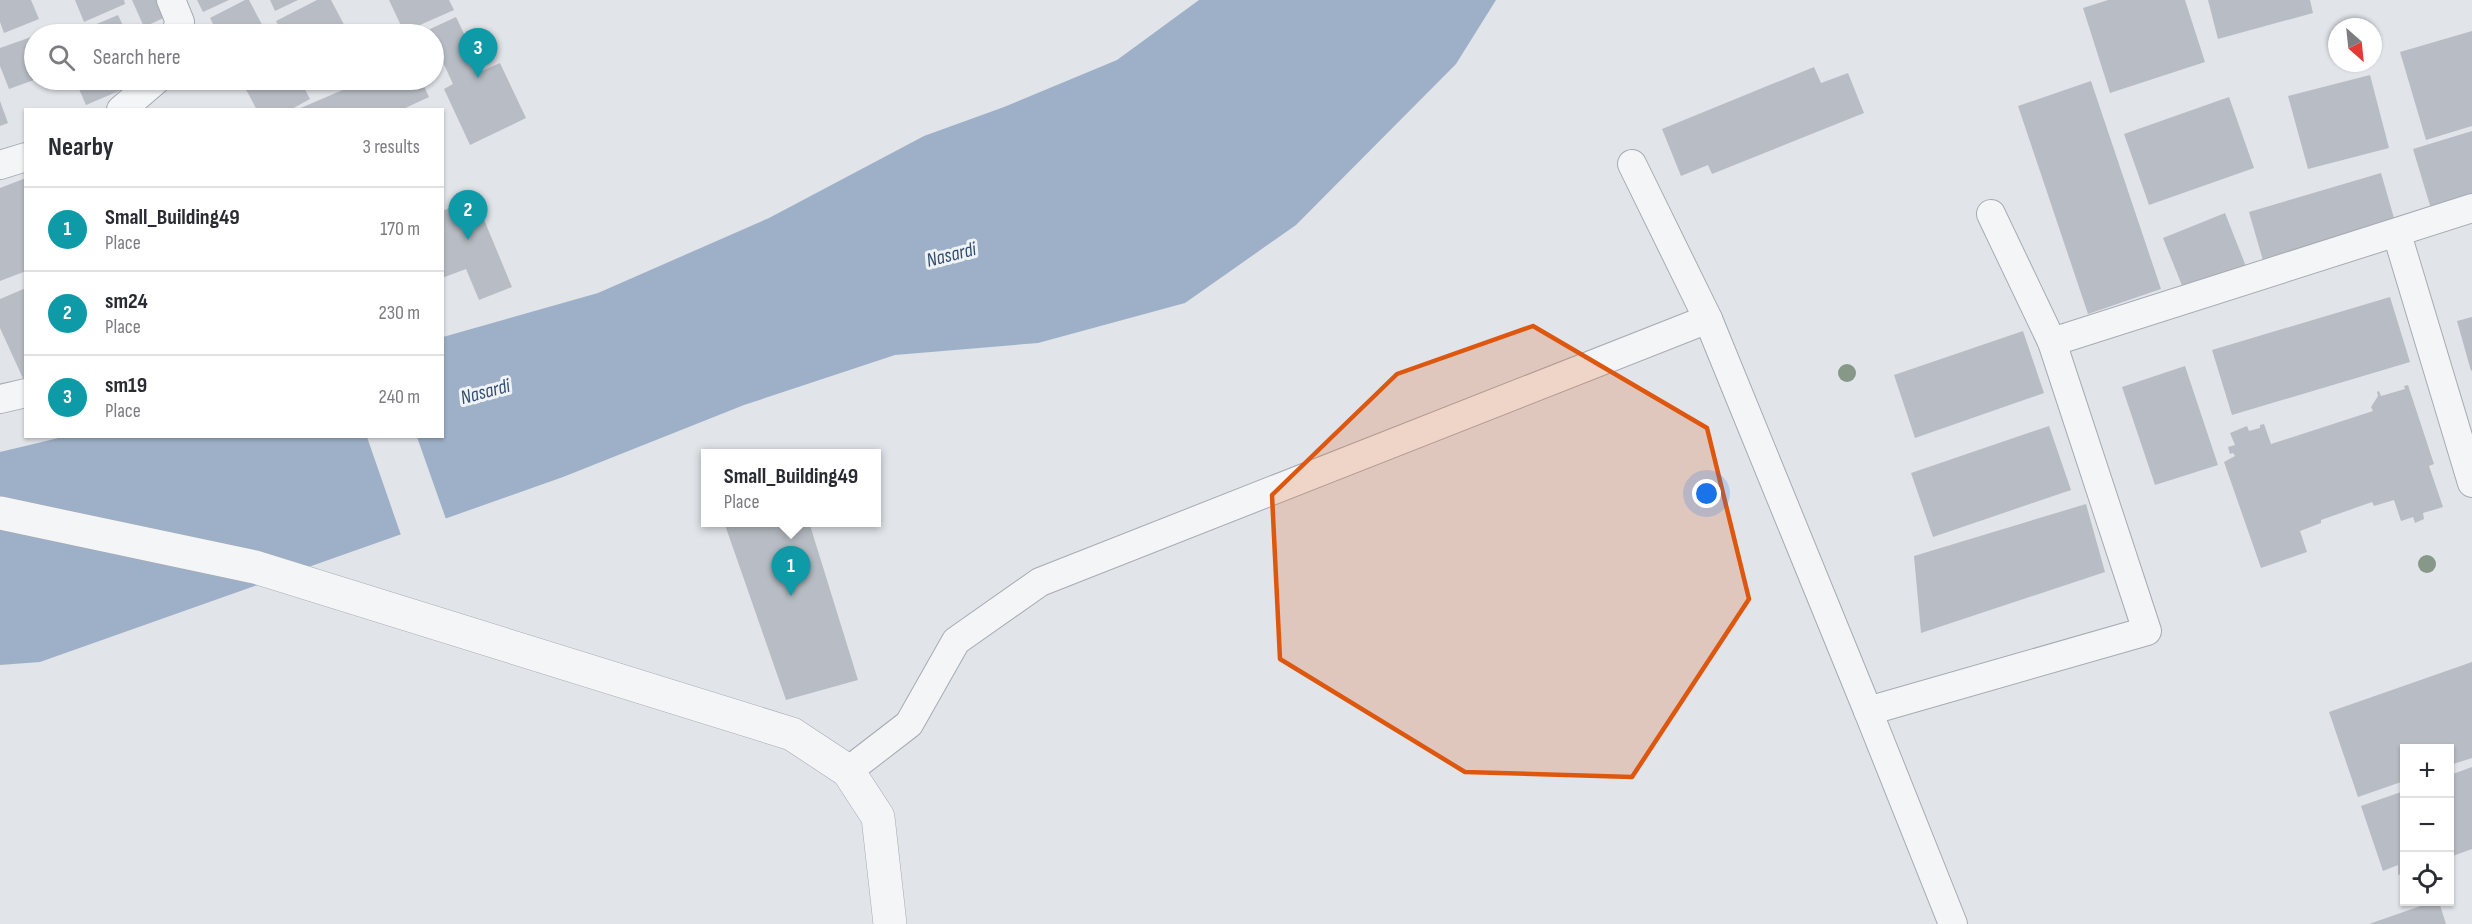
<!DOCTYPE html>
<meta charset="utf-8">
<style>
:root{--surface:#fff;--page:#f2f2f3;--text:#2b2b33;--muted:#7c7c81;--line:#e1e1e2;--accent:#c74d5b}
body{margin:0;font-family:"Sofia Sans Condensed",sans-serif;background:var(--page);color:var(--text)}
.controls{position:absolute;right:18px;bottom:18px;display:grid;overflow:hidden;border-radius:0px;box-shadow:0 2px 4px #0004}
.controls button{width:54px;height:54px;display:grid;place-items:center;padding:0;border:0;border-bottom:2px solid var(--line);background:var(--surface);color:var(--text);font:30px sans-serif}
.compass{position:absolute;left:2328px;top:18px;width:54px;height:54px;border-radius:50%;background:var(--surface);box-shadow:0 2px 4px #0004;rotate:153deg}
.you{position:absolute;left:1707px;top:494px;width:21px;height:21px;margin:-15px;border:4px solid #fff;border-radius:50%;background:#1a73e8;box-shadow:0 0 0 9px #1a73e833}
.badge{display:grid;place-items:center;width:39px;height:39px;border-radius:50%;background:var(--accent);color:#fff;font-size:20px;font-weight:700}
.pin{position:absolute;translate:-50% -50px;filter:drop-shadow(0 2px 3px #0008)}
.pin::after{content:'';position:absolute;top:32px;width:21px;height:18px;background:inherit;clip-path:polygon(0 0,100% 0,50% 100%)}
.popup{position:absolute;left:701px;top:449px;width:180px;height:78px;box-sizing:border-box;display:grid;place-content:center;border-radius:0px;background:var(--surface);filter:drop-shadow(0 2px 4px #0005);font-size:20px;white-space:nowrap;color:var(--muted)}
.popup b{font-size:22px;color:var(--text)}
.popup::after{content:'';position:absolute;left:50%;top:100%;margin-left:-12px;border:12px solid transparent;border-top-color:var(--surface)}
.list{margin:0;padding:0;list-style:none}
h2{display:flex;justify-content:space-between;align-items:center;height:78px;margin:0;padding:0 24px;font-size:26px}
h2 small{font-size:20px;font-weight:400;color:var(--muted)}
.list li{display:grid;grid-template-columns:39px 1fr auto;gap:18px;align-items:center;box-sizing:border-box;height:84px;padding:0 24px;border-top:2px solid var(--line)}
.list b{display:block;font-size:22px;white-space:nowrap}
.list p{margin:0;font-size:20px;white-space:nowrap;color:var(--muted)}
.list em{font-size:20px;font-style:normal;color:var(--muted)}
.icon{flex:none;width:33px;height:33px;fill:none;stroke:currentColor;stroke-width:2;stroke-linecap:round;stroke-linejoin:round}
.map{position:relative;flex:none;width:2472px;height:924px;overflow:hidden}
.search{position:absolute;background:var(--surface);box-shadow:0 2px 4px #0004;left:24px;top:24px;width:420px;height:66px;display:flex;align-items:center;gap:15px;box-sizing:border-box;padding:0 21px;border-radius:33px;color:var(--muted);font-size:22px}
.panel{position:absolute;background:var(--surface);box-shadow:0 2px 4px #0004;left:24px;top:108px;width:420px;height:330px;border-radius:0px}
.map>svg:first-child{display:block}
.water{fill:#9eb0c7}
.pier{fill:#e1e4e9}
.building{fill:#b8bdc5}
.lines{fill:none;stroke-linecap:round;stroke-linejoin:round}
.minor-casing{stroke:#a6abb3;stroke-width:30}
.tertiary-casing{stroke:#a6abb3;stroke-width:34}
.minor{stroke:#f3f5f7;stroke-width:28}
.tertiary{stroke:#f3f5f7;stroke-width:33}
.tree{fill:#879888}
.marked{fill:#de570f;fill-opacity:0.2;stroke:#de570f;stroke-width:4.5;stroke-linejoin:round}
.labels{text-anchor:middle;stroke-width:6;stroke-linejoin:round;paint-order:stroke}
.water-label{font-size:20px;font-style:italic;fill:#364f71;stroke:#f0f3f6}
</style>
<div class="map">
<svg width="2472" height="924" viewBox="0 0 2472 924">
<rect width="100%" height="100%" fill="#e1e4e9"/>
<polygon class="water" points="1199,0 1496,0 1456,64 1296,225 1185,303 1038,343 895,355 744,405 563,477 40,662 0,665 0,452 67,436 442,436 443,337 598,293 769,218 924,136 1004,107 1117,60"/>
<polygon class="pier" points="367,437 417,437 447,522 402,538"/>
<g class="building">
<polygon points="0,0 31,0 39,19 4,33 0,22"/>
<polygon points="75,0 124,0 125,4 84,22"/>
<polygon points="132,0 162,0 168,16 144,27"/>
<polygon points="197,0 229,0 203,12"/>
<polygon points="245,0 249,0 267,34 218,34 210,18"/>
<polygon points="270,0 298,0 275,11"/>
<polygon points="317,0 331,0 349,34 283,34 276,21"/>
<polygon points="389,0 449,0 454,10 404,32"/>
<polygon points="2108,0 2185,0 2205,62 2110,93 2083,8"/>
<polygon points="2208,0 2310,0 2313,13 2218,39"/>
<polygon points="118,15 127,34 73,34"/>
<polygon points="456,17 482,71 500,63 526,118 470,145 444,89 453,84 434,43 434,34 429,34 428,30"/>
<polygon points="2472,31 2472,126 2426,140 2400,52"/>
<polygon points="34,36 34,80 9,89 0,66 0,48"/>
<polygon points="1814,67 1821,83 1848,73 1864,113 1712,174 1708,165 1681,176 1662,129"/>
<polygon points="2370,75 2389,148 2308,169 2288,96"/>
<polygon points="75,80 145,80 86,105"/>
<polygon points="241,80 300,80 310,99 290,110 257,110"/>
<polygon points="366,80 421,80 429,97 401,110 296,110"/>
<polygon points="2091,81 2161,289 2088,314 2018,106"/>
<polygon points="2229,97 2254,168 2149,205 2124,134"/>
<polygon points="0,101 8,123 0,126"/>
<polygon points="2472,131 2472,200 2432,212 2413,149"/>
<polygon points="2381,173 2396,225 2264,264 2249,212"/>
<polygon points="26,178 26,271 0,281 0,188"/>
<polygon points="475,198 512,287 479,300 466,269 442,278 442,211"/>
<polygon points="2225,213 2247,269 2185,293 2163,238"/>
<polygon points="26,288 26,385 0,328 0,299"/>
<polygon points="2390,297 2410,362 2232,415 2212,350"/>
<polygon points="2472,317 2472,370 2471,371 2457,321"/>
<polygon points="2023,331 2044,393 1915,438 1894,375"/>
<polygon points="2185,366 2218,465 2155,485 2122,387"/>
<polygon points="2408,385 2434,464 2429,466 2443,507 2423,513 2424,519 2415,523 2413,517 2401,521 2394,500 2374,506 2372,502 2321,520 2321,523 2300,531 2307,552 2261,568 2224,462 2235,456 2233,453 2230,454 2228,447 2235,445 2230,433 2247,426 2249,431 2260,428 2260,425 2264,424 2271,444 2373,411 2371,407 2378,396 2377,392 2379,391 2381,396 2405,389 2404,386"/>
<polygon points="2049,426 2071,490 1933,537 1911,473"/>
<polygon points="2086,504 2105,572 1921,633 1914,556"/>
<polygon points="724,522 809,522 858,680 786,700"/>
<polygon points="2472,662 2472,758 2450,765 2450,748 2404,748 2404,781 2358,797 2329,712"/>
<polygon points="2472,767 2472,849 2450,857 2450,775"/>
<polygon points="2404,791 2404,873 2398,875 2398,865 2383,871 2361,806"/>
<polygon points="2432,902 2439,902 2446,924 2369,924"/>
</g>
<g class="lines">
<g class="minor-casing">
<g id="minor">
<polyline points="171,0 180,22 175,34"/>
<polyline points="121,110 156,80"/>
<polyline points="1632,164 1708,319 1868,711"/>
<polyline points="0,165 26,157"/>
<polyline points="2397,234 2472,483"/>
<polyline points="2052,342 2472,208"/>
<polyline points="0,399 26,393"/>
<polyline points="848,771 909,724 956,641 1040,582 1708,319"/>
<polyline points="1953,924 1868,711 2147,631 2052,342 1991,214"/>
</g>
</g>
<g class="tertiary-casing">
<polyline id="tertiary" points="0,513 255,567 792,734 848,771 878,817 890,924"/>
</g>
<use href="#minor" class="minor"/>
<use href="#tertiary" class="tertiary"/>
</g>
<g class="tree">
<circle cx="1847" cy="373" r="9"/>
<circle cx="2427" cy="564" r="9"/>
</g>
<path class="marked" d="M1533 326 1707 428 1749 599 1632 777 1465 772 1280 659 1272 495 1397 374Z"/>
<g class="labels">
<g class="water-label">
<text transform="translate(951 254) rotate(-14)" y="7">Nasardi</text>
<text transform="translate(485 391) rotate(-15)" y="7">Nasardi</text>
</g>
</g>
</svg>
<div class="controls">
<button>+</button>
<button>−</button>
<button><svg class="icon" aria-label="locate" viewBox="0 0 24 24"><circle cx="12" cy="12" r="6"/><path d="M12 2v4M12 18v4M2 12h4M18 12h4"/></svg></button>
</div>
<svg class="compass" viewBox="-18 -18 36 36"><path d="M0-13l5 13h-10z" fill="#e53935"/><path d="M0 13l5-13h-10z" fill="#7c7c81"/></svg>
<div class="you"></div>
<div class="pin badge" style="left:791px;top:596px;background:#0f9aa8">1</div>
<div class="popup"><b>Small_Building49</b>Place</div>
<div class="pin badge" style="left:468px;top:240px;background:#0f9aa8">2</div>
<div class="pin badge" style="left:478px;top:78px;background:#0f9aa8">3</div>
<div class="search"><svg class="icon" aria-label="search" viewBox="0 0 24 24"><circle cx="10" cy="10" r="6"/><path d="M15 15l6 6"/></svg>Search here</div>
<section class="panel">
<h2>Nearby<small>3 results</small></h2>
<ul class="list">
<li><span class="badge" style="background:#0f9aa8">1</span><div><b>Small_Building49</b><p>Place</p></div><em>170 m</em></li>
<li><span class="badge" style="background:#0f9aa8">2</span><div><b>sm24</b><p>Place</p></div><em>230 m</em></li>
<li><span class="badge" style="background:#0f9aa8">3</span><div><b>sm19</b><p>Place</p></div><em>240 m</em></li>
</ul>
</section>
</div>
